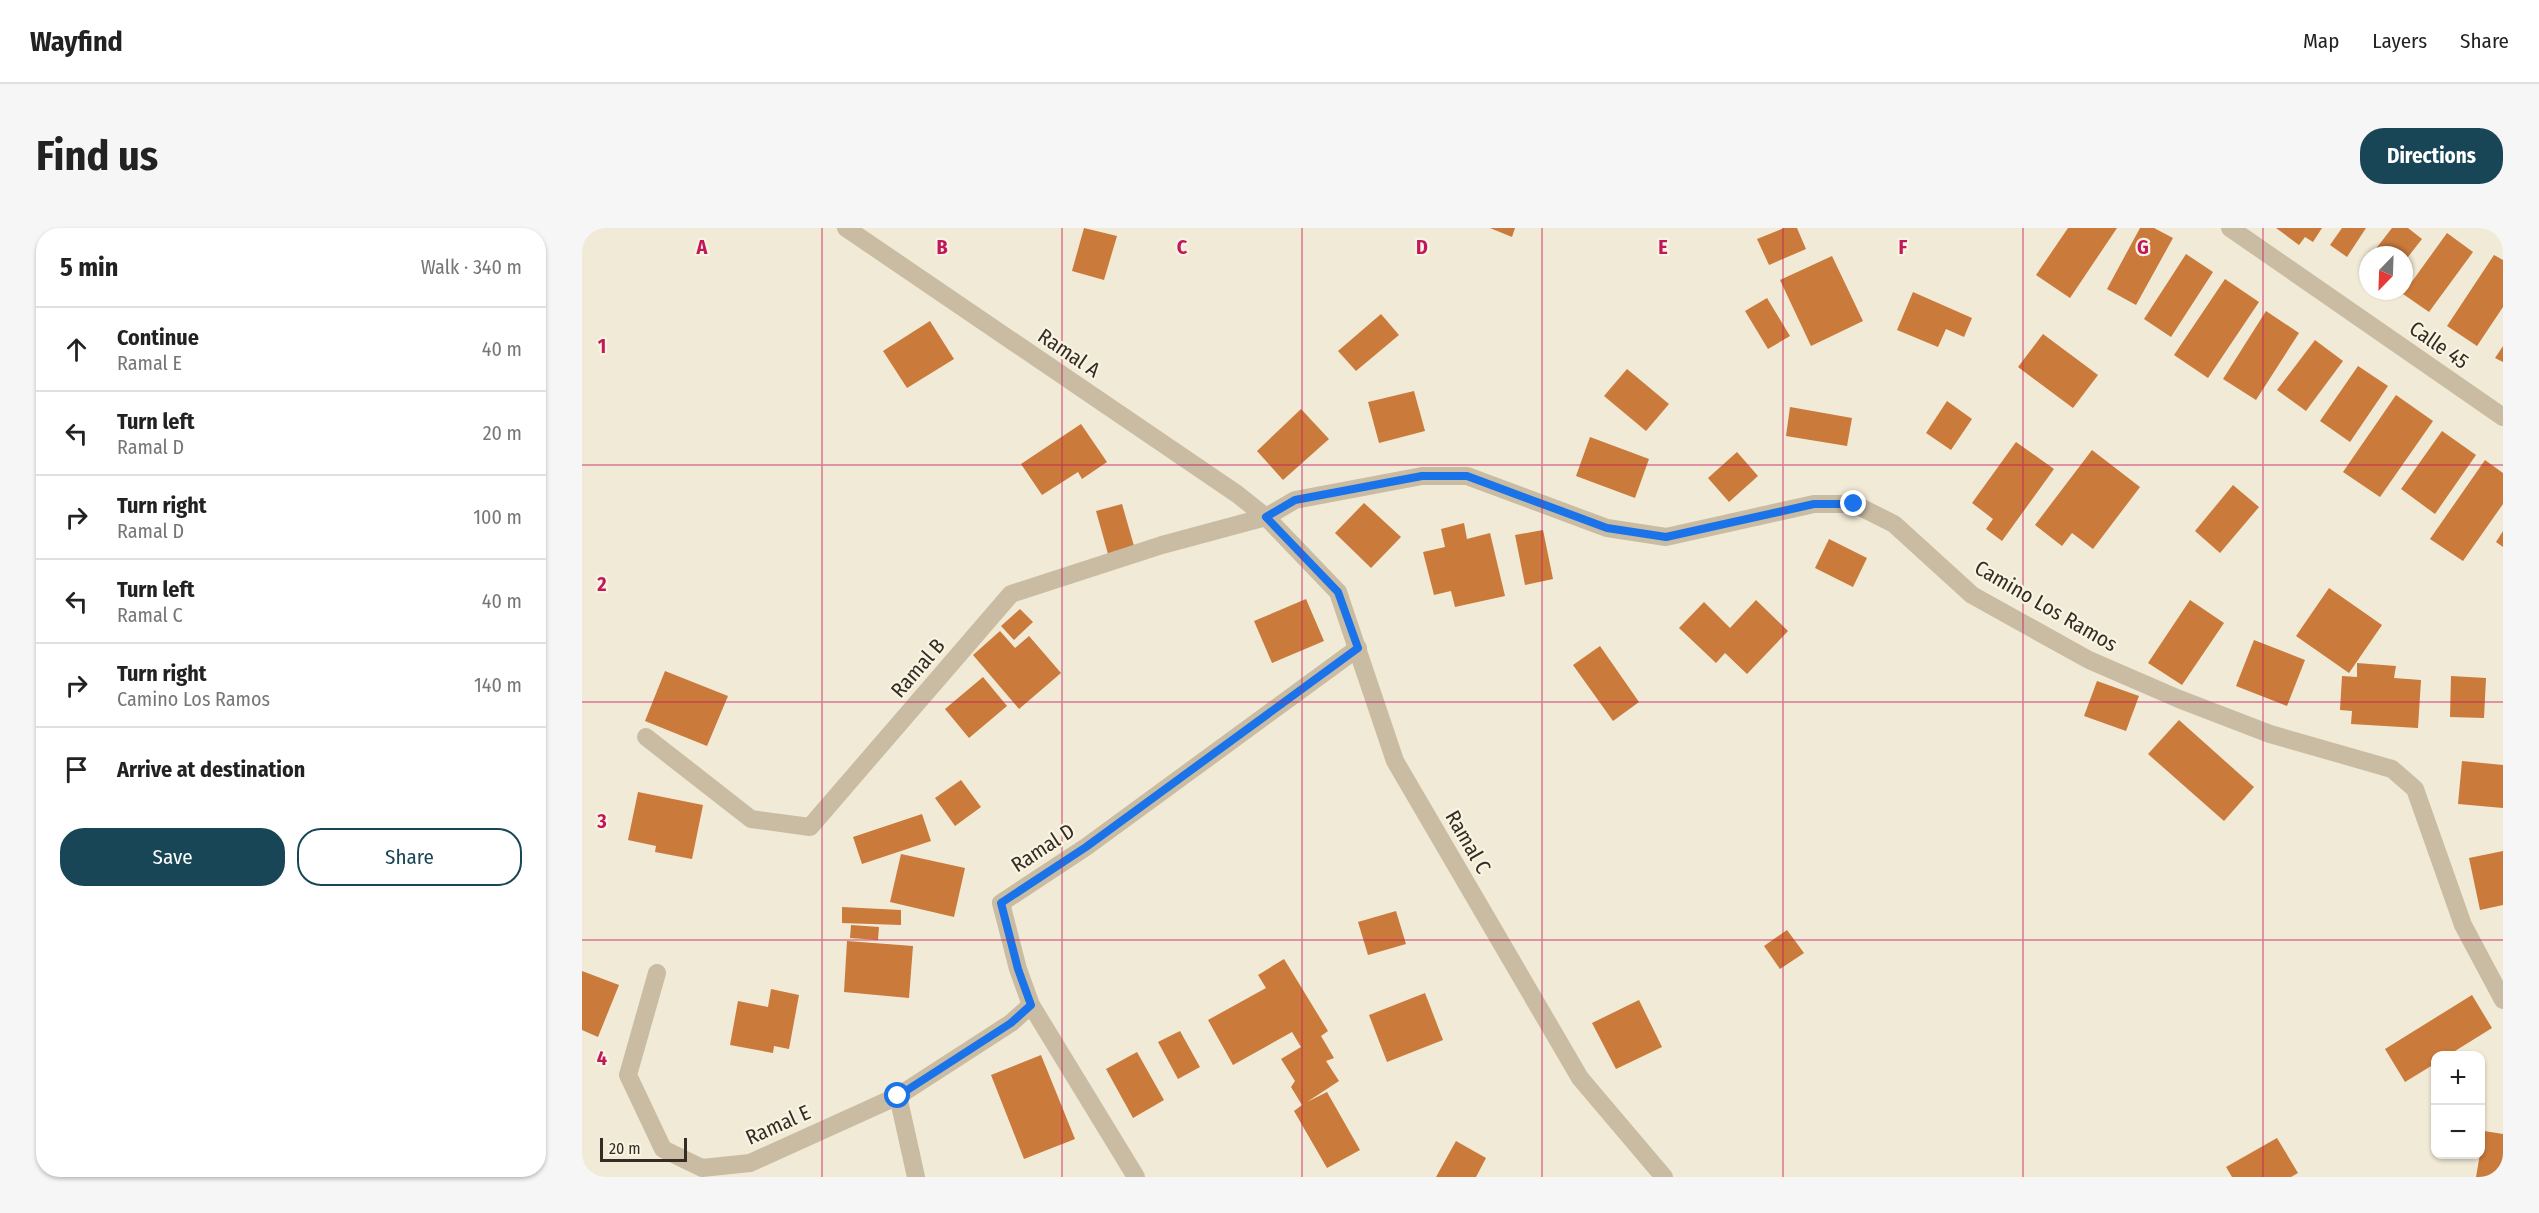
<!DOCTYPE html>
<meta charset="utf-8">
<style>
:root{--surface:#fff;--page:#f6f6f6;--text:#222;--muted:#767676;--line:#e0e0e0;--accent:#194656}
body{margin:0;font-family:"Fira Sans Condensed",sans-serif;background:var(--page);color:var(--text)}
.controls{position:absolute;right:18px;bottom:18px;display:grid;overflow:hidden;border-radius:12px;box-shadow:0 2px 4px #0004}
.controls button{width:54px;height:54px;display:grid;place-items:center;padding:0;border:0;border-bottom:2px solid var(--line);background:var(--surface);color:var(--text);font:30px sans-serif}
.compass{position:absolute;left:1777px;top:18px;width:54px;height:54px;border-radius:50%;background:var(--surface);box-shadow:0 2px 4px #0004;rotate:203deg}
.scale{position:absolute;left:18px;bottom:15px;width:87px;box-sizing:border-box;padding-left:6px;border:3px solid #342c25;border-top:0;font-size:16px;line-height:21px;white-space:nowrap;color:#342c25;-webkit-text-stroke:4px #f9f3e2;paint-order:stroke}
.stop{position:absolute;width:18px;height:18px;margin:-14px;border:4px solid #1a73e8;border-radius:50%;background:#fff}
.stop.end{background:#1a73e8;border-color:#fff;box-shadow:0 2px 6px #0008}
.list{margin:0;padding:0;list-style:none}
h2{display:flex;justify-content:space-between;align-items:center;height:78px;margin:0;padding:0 24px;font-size:26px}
h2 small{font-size:20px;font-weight:400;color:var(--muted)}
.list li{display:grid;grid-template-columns:39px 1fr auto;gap:18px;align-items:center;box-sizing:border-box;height:84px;padding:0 24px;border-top:2px solid var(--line)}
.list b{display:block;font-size:22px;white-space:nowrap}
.list p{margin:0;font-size:20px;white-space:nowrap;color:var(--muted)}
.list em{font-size:20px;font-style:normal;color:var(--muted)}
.actions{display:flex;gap:12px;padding:18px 24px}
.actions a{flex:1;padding:14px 0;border:2px solid var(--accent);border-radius:24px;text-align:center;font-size:21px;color:var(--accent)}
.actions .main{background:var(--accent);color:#fff}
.icon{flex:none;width:33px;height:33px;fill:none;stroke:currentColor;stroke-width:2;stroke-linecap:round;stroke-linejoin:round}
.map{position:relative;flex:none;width:1921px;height:949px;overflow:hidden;border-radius:24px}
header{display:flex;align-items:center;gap:36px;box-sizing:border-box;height:84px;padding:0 30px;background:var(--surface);border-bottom:2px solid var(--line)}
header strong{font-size:28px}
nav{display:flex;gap:33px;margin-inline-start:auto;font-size:21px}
.intro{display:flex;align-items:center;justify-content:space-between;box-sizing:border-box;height:144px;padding:0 36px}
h1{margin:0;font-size:42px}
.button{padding:15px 27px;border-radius:24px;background:var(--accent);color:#fff;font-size:21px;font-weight:700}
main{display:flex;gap:36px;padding:0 36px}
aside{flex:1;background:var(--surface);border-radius:24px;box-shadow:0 2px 4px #0004}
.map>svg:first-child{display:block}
.building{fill:#ca7a3b}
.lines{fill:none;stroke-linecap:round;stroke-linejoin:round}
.minor{stroke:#c9bca2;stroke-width:18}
.route{stroke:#1a73e8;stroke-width:8}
.grid{fill:none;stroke:#c2185b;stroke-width:1.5;stroke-opacity:0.55}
.labels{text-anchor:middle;stroke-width:4.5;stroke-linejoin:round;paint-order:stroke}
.street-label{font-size:21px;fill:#342c25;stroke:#f9f3e2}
.grid-label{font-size:20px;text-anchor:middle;font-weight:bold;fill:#c2185b;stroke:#f9f3e2;stroke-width:4.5;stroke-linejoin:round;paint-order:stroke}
</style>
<header>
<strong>Wayfind</strong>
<nav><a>Map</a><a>Layers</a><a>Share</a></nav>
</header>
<div class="intro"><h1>Find us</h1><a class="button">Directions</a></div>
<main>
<aside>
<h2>5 min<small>Walk · 340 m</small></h2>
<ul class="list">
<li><svg class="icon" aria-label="ahead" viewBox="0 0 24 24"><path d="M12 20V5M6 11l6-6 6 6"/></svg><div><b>Continue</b><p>Ramal E</p></div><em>40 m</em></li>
<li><svg class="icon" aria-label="left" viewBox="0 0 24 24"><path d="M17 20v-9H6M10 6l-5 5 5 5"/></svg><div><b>Turn left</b><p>Ramal D</p></div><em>20 m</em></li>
<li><svg class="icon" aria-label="right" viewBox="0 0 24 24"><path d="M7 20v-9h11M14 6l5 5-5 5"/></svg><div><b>Turn right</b><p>Ramal D</p></div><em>100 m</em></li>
<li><svg class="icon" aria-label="left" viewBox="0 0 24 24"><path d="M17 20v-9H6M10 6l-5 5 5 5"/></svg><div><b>Turn left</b><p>Ramal C</p></div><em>40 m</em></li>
<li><svg class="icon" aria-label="right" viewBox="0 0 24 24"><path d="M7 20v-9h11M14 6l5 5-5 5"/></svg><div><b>Turn right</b><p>Camino Los Ramos</p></div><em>140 m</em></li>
<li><svg class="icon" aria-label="arrive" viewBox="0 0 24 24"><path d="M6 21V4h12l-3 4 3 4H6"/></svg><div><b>Arrive at destination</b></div></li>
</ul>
<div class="actions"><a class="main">Save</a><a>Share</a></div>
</aside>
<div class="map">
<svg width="1921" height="949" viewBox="0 0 1921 949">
<rect width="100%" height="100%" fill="#f1ead6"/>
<g class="building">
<polygon points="502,0 535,8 522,52 490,43"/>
<polygon points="908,0 933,0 930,9"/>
<polygon points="1202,0 1215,0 1224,21 1187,37 1175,11"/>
<polygon points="1486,0 1535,0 1488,70 1454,47"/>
<polygon points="1558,0 1572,0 1591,10 1554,77 1525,61"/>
<polygon points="1694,0 1740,0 1731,14 1723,9 1717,17"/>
<polygon points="1760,0 1784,0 1765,29 1748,17"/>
<polygon points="1810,0 1826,0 1840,11 1822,34 1822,27 1789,27"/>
<polygon points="1865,5 1891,24 1847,84 1821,66"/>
<polygon points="1604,26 1631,44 1589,109 1562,91"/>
<polygon points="1912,27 1921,32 1921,79 1895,118 1865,98"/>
<polygon points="1250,28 1281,93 1229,118 1198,52"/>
<polygon points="1643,51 1677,74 1626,150 1592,127"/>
<polygon points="1331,64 1390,90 1382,109 1364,101 1356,119 1315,102"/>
<polygon points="1185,70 1208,108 1186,121 1163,83"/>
<polygon points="1684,83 1717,105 1674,172 1641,151"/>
<polygon points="799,86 817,107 774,143 756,123"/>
<polygon points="348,93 372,131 325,160 301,123"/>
<polygon points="1461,106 1516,147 1491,180 1436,139"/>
<polygon points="1733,112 1761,133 1724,183 1695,162"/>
<polygon points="1921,118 1921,134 1913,130"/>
<polygon points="1776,138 1806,158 1768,214 1738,193"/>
<polygon points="1045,141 1087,176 1064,203 1022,168"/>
<polygon points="832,163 843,203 797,215 786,174"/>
<polygon points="1814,167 1851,193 1798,269 1761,244"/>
<polygon points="1365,173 1390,191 1369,222 1344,205"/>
<polygon points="1208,179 1270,190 1265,218 1204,208"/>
<polygon points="719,181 747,211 701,252 675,223"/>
<polygon points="499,196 525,234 500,251 496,244 460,267 439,236"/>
<polygon points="1860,203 1894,227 1853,286 1819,261"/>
<polygon points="1008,209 1067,231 1053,270 994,248"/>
<polygon points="1434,214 1472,241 1420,313 1404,301 1411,291 1390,275"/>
<polygon points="1510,222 1558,259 1511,321 1490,305 1480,318 1453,297"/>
<polygon points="1155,224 1176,248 1147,274 1126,250"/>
<polygon points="1903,232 1921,245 1921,276 1881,333 1848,311"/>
<polygon points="1651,257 1677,279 1638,325 1613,303"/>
<polygon points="782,275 819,309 789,340 753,305"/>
<polygon points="540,276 552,318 526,326 514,283"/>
<polygon points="882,295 885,311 908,305 923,368 873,379 869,363 852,367 841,324 863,319 859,301"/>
<polygon points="961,302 971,351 943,357 933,307"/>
<polygon points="1921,303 1921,319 1914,314"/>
<polygon points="1247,311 1285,330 1271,359 1233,340"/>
<polygon points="1747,360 1800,397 1767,445 1714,408"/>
<polygon points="724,371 742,413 690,435 672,393"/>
<polygon points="1174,372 1206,403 1165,446 1143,425 1134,435 1097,400 1122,374 1148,400"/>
<polygon points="1608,372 1642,395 1600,457 1566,435"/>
<polygon points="438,381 451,394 432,412 419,398"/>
<polygon points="418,403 433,420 447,408 479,445 437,481 391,427"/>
<polygon points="1672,412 1723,432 1705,478 1654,458"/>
<polygon points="1018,418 1057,474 1031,493 991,437"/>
<polygon points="1775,435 1814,438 1812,450 1839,452 1836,500 1769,496 1770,483 1758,482 1760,448 1775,449"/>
<polygon points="83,443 146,468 125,518 63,493"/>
<polygon points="1869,448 1904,450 1902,490 1868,489"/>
<polygon points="401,449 425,478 387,510 363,481"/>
<polygon points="1515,453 1557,468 1544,503 1502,488"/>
<polygon points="1597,492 1672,559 1642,593 1566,526"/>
<polygon points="1880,533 1921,537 1921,580 1876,576"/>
<polygon points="379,552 399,579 373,598 353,570"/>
<polygon points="56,564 121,577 110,631 73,624 74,618 46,612"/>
<polygon points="340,586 349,613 280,636 271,609"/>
<polygon points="1921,623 1921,677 1898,682 1887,630"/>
<polygon points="319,626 383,640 372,689 308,674"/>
<polygon points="260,679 319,682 319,697 260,695"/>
<polygon points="814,683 824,716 786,727 776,694"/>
<polygon points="269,697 297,699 296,712 268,710"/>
<polygon points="1205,702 1222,725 1198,741 1182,718"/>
<polygon points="265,713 331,718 327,770 262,764"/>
<polygon points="702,731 746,803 739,808 752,830 744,833 757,853 725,874 745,864 778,922 745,940 712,883 720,877 709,859 713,853 699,831 719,819 710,804 651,837 626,792 684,760 676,747"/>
<polygon points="0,743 37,757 16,809 0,802"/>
<polygon points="189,761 217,767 207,821 192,818 191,825 148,817 156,773 186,779"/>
<polygon points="843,765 861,812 805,834 787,787"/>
<polygon points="1890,767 1910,800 1865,828 1854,828 1854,835 1823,854 1803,821"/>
<polygon points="1057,772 1080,819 1034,841 1010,795"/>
<polygon points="598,803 618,839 596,851 576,814"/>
<polygon points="555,824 582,872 551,890 524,841"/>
<polygon points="459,827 493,911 442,931 409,847"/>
<polygon points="1902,903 1921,906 1921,949 1894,949"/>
<polygon points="1695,910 1716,945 1709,949 1650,949 1644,939"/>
<polygon points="874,913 904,930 894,949 854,949"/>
</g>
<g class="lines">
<g class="minor">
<polyline points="264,0 655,266 684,289 756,364 813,533 998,850 1082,949"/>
<polyline points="1648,0 1921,189"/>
<polyline points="64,509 169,591 228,599 429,366 580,317 684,289 713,272 840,248 885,248 1025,300 1084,309 1232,276 1272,276 1312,296 1390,367 1507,432 1597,471 1688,506 1810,541 1833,561 1881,697 1921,772"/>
<polyline points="75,745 46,847 81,921 120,940 168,935 316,868 429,795 449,777"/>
<polyline points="316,868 334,949"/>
<polyline points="554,949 449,777 436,741 419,675 504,619 776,420"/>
</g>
</g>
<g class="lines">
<polyline class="route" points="316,868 429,795 449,777 436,741 419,675 504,619 776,420 756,364 684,289 713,272 840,248 885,248 1025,300 1084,309 1232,276 1272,276"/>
</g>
<path class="grid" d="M240 0V949M480 0V949M720 0V949M960 0V949M1201 0V949M1441 0V949M1681 0V949M0 237H1921M0 474H1921M0 712H1921"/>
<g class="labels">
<g class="street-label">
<text transform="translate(1857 117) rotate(35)" y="7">Calle 45</text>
<text transform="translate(487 125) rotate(34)" y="7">Ramal A</text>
<text transform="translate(1464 378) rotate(30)" y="7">Camino Los Ramos</text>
<text transform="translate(336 440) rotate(-49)" y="7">Ramal B</text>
<text transform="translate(886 614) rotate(60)" y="7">Ramal C</text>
<text transform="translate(461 620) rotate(-33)" y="7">Ramal D</text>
<text transform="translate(196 897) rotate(-24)" y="7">Ramal E</text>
</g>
</g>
<g class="grid-label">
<text x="120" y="26">A</text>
<text x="360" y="26">B</text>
<text x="600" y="26">C</text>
<text x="840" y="26">D</text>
<text x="1081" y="26">E</text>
<text x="1321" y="26">F</text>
<text x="1561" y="26">G</text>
<text x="20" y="125">1</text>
<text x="20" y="363">2</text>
<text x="20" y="600">3</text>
<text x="20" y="837">4</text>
</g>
</svg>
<div class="controls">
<button>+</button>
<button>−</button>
</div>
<svg class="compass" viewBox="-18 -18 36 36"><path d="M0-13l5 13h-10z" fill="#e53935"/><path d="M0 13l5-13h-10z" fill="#767676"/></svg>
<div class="scale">20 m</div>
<div class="stop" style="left:316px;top:868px"></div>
<div class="stop end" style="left:1272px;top:276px"></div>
</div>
</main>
